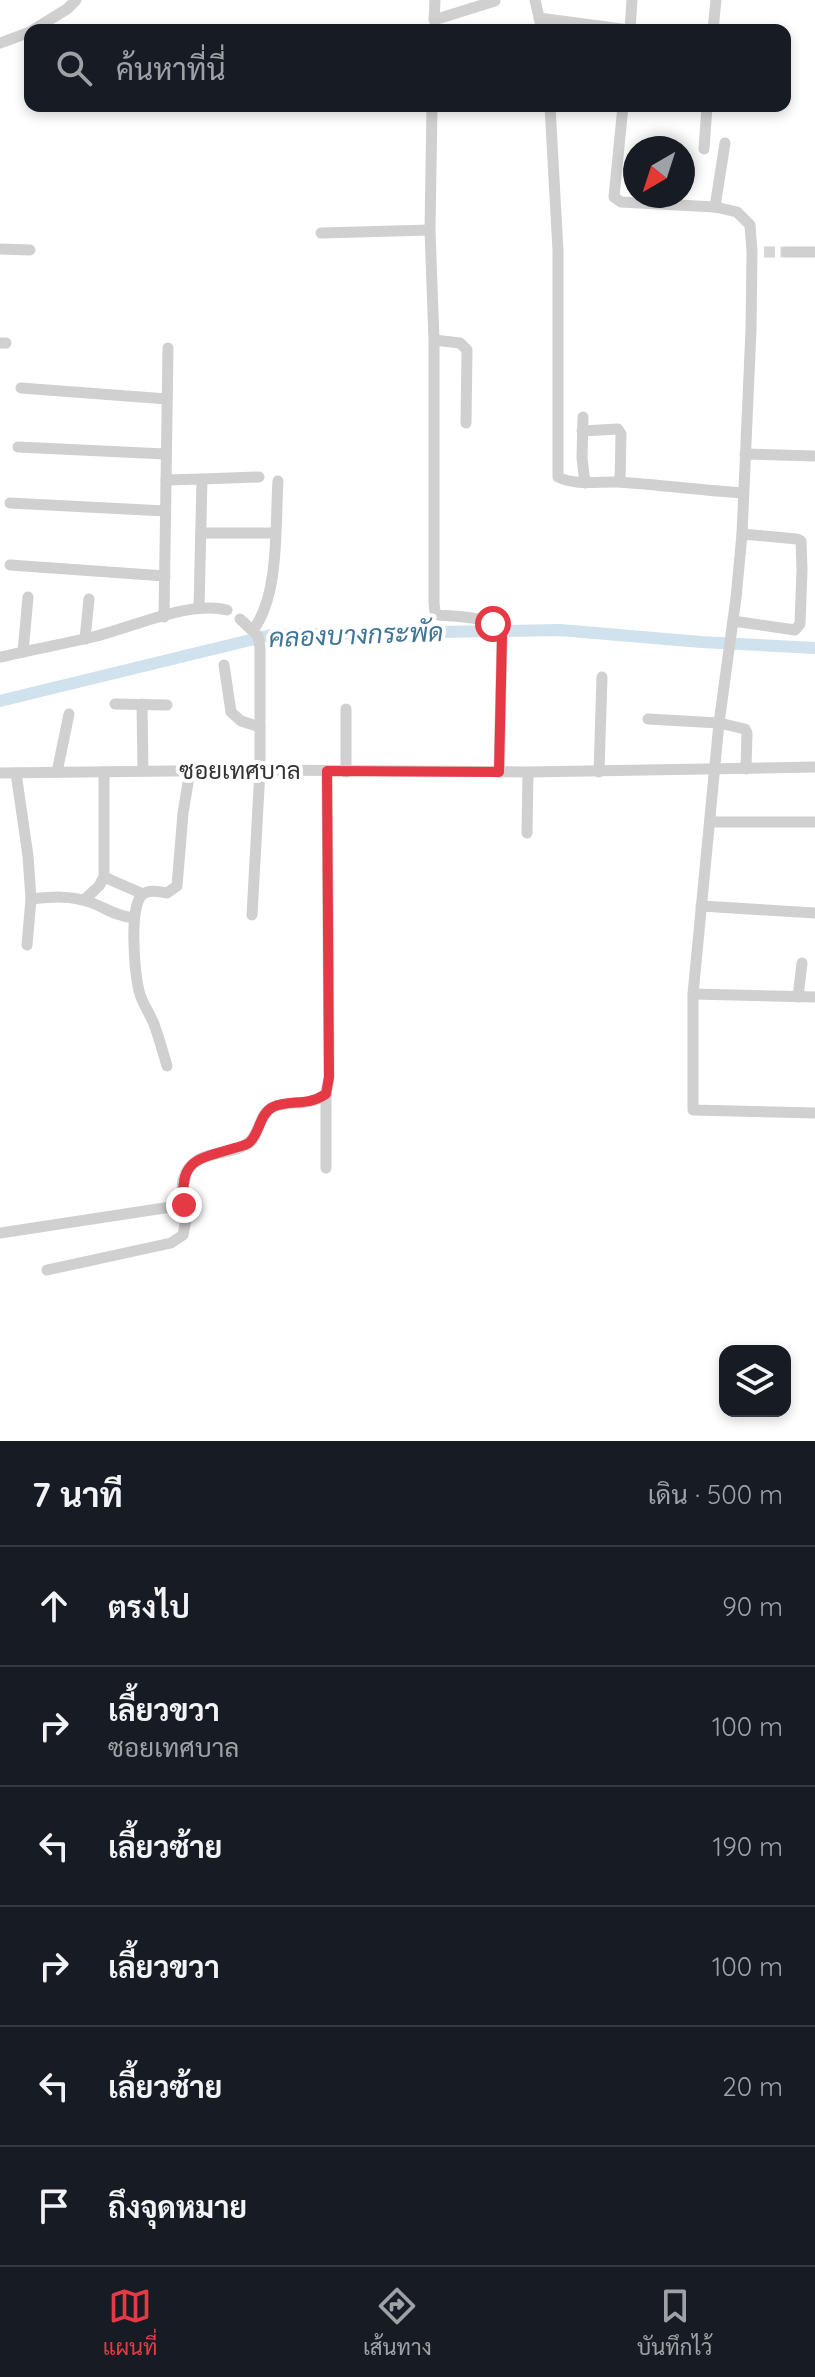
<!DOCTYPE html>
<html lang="th">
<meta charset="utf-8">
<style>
:root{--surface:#171b24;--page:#242831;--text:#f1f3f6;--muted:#9ea1a6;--line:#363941;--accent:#e63946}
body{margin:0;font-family:Quicksand,Sarabun,sans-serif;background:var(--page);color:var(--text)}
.controls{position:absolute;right:24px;bottom:24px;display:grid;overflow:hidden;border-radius:16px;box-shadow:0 4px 12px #0003}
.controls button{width:72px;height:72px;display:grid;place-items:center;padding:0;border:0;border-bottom:2px solid var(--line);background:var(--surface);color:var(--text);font:40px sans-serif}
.compass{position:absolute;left:623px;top:136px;width:72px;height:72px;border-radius:50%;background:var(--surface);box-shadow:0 4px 12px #0003;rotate:219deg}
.stop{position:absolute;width:24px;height:24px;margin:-18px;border:6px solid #e63946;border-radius:50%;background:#fff}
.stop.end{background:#e63946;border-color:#fff;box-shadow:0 2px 8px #0008}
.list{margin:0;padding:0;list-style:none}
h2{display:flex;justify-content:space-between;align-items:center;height:104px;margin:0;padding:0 32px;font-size:34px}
h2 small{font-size:26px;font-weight:400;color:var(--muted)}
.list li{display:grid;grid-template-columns:52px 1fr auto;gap:24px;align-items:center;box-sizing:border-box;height:120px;padding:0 32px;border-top:2px solid var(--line)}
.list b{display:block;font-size:30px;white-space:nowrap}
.list p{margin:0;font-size:26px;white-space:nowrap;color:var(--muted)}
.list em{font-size:26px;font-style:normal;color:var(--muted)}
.icon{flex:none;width:44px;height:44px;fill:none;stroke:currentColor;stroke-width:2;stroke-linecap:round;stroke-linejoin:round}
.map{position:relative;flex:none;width:815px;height:1441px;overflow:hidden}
.search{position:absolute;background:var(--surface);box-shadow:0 4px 12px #0003;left:24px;right:24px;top:24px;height:88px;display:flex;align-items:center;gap:20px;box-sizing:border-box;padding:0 28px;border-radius:16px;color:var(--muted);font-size:30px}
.sheet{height:824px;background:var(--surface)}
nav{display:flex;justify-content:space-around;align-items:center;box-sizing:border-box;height:112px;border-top:2px solid var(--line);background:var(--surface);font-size:22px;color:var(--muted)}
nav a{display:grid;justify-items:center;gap:4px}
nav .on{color:var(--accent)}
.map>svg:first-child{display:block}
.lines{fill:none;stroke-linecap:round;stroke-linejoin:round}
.canal{stroke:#cfe2ee;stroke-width:12}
.minor-tunnel{stroke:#d6d6d6;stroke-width:11;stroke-dasharray:11 5.5;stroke-linecap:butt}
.minor{stroke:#d0d0d0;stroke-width:11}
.route{stroke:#e63946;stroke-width:10}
.labels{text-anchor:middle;stroke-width:8;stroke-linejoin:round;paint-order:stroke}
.street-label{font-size:24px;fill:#333;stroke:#fff}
.water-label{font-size:26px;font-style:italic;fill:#3f7597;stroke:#fff}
</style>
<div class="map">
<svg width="815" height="1441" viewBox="0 0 815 1441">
<rect width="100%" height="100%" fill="#fff"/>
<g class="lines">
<polyline class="canal" points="0,701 271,635 560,630 701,642 815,648"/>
<polyline class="minor-tunnel" points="764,252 787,252"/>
<g class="minor">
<polyline points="435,0 434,20 495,1"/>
<polyline points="535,0 542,30"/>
<polyline points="539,18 629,30"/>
<polyline points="33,30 67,9 76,0"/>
<polyline points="630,30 632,0"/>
<polyline points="713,30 716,0"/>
<polyline points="0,43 30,32"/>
<path d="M432 106 430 230 434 340V603L435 612 438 615C458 617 496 615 502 637L499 772"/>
<path d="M550 106 558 251V477C575 486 600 481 619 482 660 485 701 490 742 493"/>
<polyline points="623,106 614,197 621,202 715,207 737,212 750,225 752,252 751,330 742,534 736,598 719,723 693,994 815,997"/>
<polyline points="704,149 707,106"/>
<polyline points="715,207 725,143"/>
<polyline points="321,233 430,230"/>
<polyline points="0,249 30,250"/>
<polyline points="787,252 815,252"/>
<polyline points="434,340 460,343 467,350 466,423"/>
<polyline points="0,343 6,343"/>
<polyline points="21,388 167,399"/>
<polyline points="583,417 582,458 585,483"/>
<polyline points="582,431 618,429 621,434 620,482"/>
<polyline points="18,447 165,454"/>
<polyline points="745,454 815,456"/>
<polyline points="202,479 259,477"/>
<polyline points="166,480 202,479 199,608"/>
<polyline points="10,503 165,511"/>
<polyline points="201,533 275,533"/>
<polyline points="10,565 165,576"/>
<polyline points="164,617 168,348"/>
<polyline points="240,619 258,636 260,648 260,770 252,915"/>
<polyline points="733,621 795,630 800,624 802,570 801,541 797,539 742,534"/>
<path d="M253 630C280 595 275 524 278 481"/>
<polyline points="85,639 89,599"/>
<polyline points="23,652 28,597"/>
<path d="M1 657C31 650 62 644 93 637 131 628 189 600 227 610"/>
<polyline points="224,665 231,712 241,721 260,727"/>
<polyline points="115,704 167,705"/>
<polyline points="142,704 143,771"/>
<polyline points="346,709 346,772"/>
<polyline points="648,719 719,723 745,729 747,733 746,769"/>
<polyline points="57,772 69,714"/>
<polyline points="599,772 602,677"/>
<polyline points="0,773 260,770 528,772 815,767"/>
<polyline points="16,773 28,856 31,899 27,945"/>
<polyline points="710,822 815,822"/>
<polyline points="527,833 528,772"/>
<polyline points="104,877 143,894"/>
<path d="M31 899C51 897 70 895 90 902 105 908 118 917 134 918"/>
<polyline points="84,900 99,886 104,877 104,772"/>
<polyline points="701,906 815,913"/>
<polyline points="693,994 693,1110 815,1113"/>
<polyline points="798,997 802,963"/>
<path d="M167 1066C163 1052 159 1038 154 1024 149 1012 142 1003 139 991 135 974 128 905 143 894 150 889 160 892 167 893L177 886 183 813 190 771"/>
<polyline points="326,1168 326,1094"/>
<polyline points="0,1233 184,1205"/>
<path d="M47 1270 171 1243 183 1235C184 1229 186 1222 186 1217 185 1205 180 1191 183 1180 193 1146 229 1159 249 1142 260 1133 259 1113 273 1107 292 1099 306 1108 326 1094L329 1077 327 771"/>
</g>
</g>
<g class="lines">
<path class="route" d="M184 1205C180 1162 193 1160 231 1149 237 1147 244 1146 249 1143 260 1134 259 1114 273 1107 291 1099 306 1107 326 1094L329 1077 327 771 499 772 502 637 498 627 493 624"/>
</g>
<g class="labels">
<g class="street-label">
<text x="240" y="779">ซอยเทศบาล</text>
</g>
<g class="water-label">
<text transform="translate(356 635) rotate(-2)" y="9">คลองบางกระพัด</text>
</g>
</g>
</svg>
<div class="controls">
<button><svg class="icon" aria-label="layers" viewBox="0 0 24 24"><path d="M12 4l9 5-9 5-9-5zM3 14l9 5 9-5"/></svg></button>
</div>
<svg class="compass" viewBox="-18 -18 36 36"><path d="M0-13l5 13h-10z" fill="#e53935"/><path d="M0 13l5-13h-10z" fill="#9ea1a6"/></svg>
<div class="stop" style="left:493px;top:624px"></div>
<div class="stop end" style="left:184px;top:1205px"></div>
<div class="search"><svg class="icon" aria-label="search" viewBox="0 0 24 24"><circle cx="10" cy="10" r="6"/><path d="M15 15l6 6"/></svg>ค้นหาที่นี่</div>
</div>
<section class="sheet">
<h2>7 นาที<small>เดิน · 500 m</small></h2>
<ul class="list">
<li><svg class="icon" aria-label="ahead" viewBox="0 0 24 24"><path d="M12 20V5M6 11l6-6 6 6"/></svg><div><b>ตรงไป</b></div><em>90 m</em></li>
<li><svg class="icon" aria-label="right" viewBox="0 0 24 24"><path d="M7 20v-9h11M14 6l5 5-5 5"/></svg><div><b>เลี้ยวขวา</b><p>ซอยเทศบาล</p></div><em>100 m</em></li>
<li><svg class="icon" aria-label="left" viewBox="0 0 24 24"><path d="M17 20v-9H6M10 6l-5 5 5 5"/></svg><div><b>เลี้ยวซ้าย</b></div><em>190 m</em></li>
<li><svg class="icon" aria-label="right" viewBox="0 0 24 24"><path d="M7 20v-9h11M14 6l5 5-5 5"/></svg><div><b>เลี้ยวขวา</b></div><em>100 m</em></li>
<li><svg class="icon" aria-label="left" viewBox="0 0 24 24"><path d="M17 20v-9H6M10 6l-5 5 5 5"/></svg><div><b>เลี้ยวซ้าย</b></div><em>20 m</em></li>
<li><svg class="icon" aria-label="arrive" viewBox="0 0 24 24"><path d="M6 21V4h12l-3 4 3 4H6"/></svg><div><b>ถึงจุดหมาย</b></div></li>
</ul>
</section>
<nav>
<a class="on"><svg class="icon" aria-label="map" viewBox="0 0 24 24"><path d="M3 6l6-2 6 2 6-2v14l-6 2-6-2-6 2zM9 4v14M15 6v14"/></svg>แผนที่</a>
<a><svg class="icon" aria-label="directions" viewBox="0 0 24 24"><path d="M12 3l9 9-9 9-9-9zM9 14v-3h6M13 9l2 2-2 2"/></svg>เส้นทาง</a>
<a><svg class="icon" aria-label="saved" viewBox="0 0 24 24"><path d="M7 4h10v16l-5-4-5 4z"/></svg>บันทึกไว้</a>
</nav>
